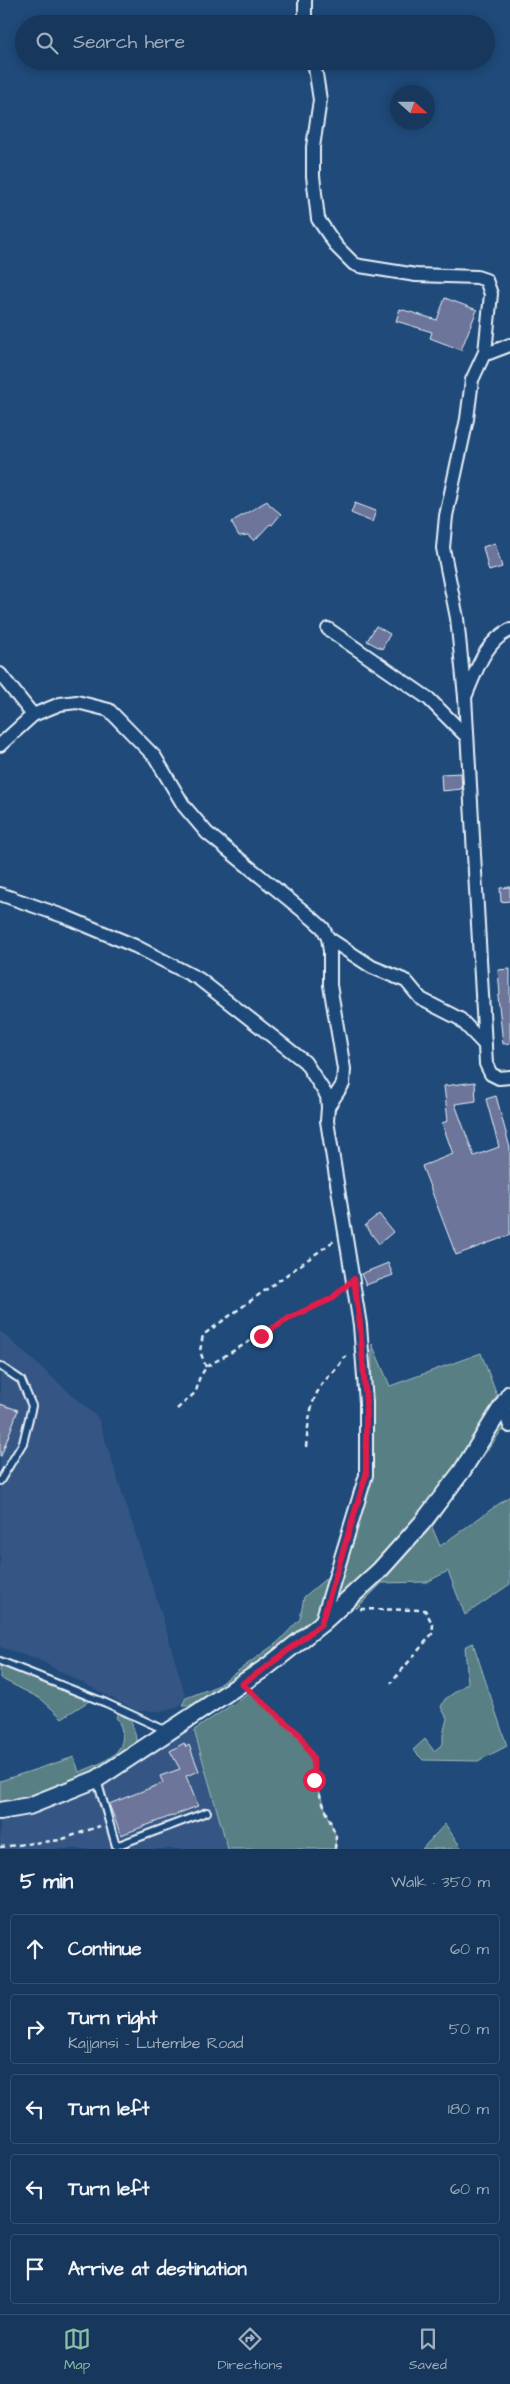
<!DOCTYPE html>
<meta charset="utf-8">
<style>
:root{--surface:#17385c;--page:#244365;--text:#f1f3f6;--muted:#9eacbb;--line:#365272;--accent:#8abfa5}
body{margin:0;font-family:"Architects Daughter",sans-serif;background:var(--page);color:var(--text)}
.compass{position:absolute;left:390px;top:85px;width:45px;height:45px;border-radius:50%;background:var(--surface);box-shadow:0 2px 12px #0003;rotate:111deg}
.stop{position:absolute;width:15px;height:15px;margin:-11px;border:4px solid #e11d48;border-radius:50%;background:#fff}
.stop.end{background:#e11d48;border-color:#fff;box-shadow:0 1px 5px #0008}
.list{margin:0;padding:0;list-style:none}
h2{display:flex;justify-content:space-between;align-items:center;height:65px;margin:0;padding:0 20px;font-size:21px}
h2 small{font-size:16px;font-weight:400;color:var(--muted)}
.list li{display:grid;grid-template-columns:32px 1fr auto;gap:15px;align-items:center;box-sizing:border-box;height:70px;margin:0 10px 10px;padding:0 10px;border:1px solid var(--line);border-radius:5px}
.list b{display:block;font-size:19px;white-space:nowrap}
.list p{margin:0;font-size:16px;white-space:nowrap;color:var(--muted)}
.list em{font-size:16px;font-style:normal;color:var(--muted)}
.icon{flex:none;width:28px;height:28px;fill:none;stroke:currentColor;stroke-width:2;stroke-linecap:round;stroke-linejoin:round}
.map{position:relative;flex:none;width:510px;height:1849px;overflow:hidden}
.search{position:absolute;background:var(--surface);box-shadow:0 2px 12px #0003;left:15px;right:15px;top:15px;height:55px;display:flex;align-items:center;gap:12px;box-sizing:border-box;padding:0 18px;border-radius:28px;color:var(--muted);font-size:19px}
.sheet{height:465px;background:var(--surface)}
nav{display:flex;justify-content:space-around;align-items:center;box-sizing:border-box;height:70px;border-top:1px solid var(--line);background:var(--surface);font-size:14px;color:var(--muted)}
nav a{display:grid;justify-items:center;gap:2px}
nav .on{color:var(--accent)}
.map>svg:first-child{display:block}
.built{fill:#365784}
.green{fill:#597f84;stroke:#a0b8be}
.building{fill:#6d759a;stroke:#e8f1f8}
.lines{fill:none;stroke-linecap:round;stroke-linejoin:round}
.service-casing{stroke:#e8f1f8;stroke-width:10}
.minor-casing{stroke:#e8f1f8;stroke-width:16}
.tertiary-casing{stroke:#e8f1f8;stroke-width:20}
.path{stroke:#e8f1f8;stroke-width:2.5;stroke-dasharray:5 4;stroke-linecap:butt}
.service{stroke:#1f4a7a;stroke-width:6}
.minor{stroke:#1f4a7a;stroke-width:12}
.tertiary{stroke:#1f4a7a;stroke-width:16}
.route{stroke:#e11d48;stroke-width:6}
</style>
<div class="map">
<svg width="510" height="1849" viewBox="0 0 510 1849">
<rect width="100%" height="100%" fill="#1f4a7a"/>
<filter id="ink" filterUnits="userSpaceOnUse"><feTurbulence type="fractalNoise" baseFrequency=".02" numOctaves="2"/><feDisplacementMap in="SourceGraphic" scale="10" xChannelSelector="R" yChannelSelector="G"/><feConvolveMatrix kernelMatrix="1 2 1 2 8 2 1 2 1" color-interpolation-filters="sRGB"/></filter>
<g filter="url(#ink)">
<g class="built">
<polygon points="0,1331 98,1418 163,1619 186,1698 177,1707 162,1711 137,1711 37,1659 0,1647"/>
<polygon points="191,1722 228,1849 0,1849 0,1815"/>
</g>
<g class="green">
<path d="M372 1344 390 1386 481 1353 499 1401C462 1460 424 1520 373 1568 363 1578 354 1589 340 1593L337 1585 354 1541 371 1469Z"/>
<polygon points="502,1423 506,1425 507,1431 502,1430 432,1527 440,1546 510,1496 510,1584 465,1615 448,1571 427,1582 382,1583 356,1609 352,1604"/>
<polygon points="330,1575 318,1619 270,1660 196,1705 182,1705 186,1698 217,1686 278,1642 300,1619 304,1597"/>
<polygon points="473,1643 507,1746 478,1761 423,1760 413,1750 425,1739 434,1751 443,1744 443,1735 447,1718 441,1707 445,1699 468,1683 465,1647"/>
<polygon points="0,1664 89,1701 62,1718 41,1699 0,1678"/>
<polygon points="251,1692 299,1735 313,1758 314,1780 336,1836 335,1849 228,1849 194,1730"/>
<path d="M118 1713 131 1721C133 1727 136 1735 136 1740 133 1767 35 1796 12 1804L0 1805V1781L74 1757 79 1772C106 1762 136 1750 116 1717Z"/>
<polygon points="445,1824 462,1849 422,1849"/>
</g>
<g class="building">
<polygon points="445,298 477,310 461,350 430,338 432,332 396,321 400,309 437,320"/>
<polygon points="267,501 270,505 281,514 272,525 270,524 254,541 248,535 239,536 231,522"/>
<polygon points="355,503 376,511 372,522 351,513"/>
<polygon points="495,543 502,567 489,571 483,547"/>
<polygon points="376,626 390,634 382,649 367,641"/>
<polygon points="461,773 462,789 442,791 441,774"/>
<polygon points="510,887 510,901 501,902 500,888"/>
<polygon points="510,969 510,1043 503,1044 498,996 500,995 498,970"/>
<polygon points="475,1082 476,1101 455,1104 474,1156 499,1147 486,1099 496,1096 510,1148 510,1235 456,1255 422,1166 453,1154 442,1123 448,1121 444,1086"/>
<polygon points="379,1214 393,1232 379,1244 365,1225"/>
<polygon points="388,1263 393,1275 366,1285 361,1274"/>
<polygon points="0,1404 18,1410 1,1456 0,1456"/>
<polygon points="184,1743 186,1747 189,1745 199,1771 186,1776 198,1806 121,1835 109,1804 163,1783 160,1776 180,1769 170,1751"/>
</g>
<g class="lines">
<g class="service-casing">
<g id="service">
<polyline points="0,1366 21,1380 32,1406 23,1443 0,1481"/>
<polyline points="0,1661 106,1703 167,1731"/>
<polyline points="97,1780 116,1846 207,1812"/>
</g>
</g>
<g class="minor-casing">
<g id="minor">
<polyline points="305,0 305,24"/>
<polyline points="314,61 320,100 313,147 313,176 318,219 337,247 354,264 360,266 416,275 477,277 486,280 491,294 485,352 472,380 467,419 446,516 443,548 457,618 465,697 486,1064 491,1074 499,1078 510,1077"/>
<polyline points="485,352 489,353 510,345"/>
<polyline points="328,629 429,699 467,737"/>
<polyline points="0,674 33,715"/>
<path d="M465 697C476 672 484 642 510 630"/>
<polyline points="0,745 33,715 60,704 77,702 109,710 155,757 184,806 207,833 313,919 323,928 328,938 330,951 330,985 344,1069 343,1084 328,1107 327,1121 360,1325 366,1403 366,1475 321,1624"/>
<polyline points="0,894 66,917 135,946 199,979 305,1062 327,1096 328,1107"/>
<polyline points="328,938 372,967 406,981 421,999 460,1019 485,1045"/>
<polyline points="503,1405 510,1426"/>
</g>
</g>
<g class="tertiary-casing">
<polyline id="tertiary" points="0,1811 29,1806 97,1779 268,1666 321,1624 379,1571 422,1523 462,1471 510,1394"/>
</g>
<g class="path">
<polyline points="206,1367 200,1351 203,1335 335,1240"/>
<polyline points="177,1409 196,1392 199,1379 206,1367 291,1317 331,1299 343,1289"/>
<path d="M306 1447C308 1428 309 1406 319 1389 325 1377 338 1371 343 1358L349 1355"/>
<polyline points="360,1609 425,1610 433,1625 432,1634 391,1683"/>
<polyline points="252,1693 299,1735 313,1758 314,1780 336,1836 335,1849"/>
<polyline points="0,1847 60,1840 100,1826"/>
</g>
<use href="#service" class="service"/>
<use href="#minor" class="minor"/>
<use href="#tertiary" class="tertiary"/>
</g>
</g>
<g class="lines" filter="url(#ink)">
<polyline class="route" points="261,1336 291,1317 331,1299 354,1279 360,1325 366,1403 366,1475 321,1624 268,1666 242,1684 300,1735 313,1758 314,1780"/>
</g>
</svg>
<svg class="compass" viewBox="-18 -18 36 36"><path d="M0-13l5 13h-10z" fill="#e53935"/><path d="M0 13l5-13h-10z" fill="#9eacbb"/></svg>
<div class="stop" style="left:314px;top:1780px"></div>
<div class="stop end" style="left:261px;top:1336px"></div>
<div class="search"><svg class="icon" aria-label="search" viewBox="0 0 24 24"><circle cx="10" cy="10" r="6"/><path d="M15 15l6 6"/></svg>Search here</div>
</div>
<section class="sheet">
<h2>5 min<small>Walk · 350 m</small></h2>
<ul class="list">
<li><svg class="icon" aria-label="ahead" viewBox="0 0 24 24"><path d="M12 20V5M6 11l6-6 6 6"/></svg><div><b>Continue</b></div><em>60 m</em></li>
<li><svg class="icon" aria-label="right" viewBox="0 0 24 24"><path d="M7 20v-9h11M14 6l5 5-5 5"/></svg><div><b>Turn right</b><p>Kajjansi - Lutembe Road</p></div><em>50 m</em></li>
<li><svg class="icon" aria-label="left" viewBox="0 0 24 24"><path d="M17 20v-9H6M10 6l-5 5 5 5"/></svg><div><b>Turn left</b></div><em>180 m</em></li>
<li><svg class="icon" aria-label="left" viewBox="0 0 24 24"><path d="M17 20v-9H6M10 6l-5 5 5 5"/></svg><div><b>Turn left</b></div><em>60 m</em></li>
<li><svg class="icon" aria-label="arrive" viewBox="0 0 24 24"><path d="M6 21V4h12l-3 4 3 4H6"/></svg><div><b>Arrive at destination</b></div></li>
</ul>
</section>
<nav>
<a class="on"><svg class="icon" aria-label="map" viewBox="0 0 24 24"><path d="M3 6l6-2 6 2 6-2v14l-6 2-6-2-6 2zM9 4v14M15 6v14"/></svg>Map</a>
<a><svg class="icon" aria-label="directions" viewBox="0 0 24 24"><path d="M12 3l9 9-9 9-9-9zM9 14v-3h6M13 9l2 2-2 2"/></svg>Directions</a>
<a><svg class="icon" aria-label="saved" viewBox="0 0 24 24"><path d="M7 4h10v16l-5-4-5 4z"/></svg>Saved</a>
</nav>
